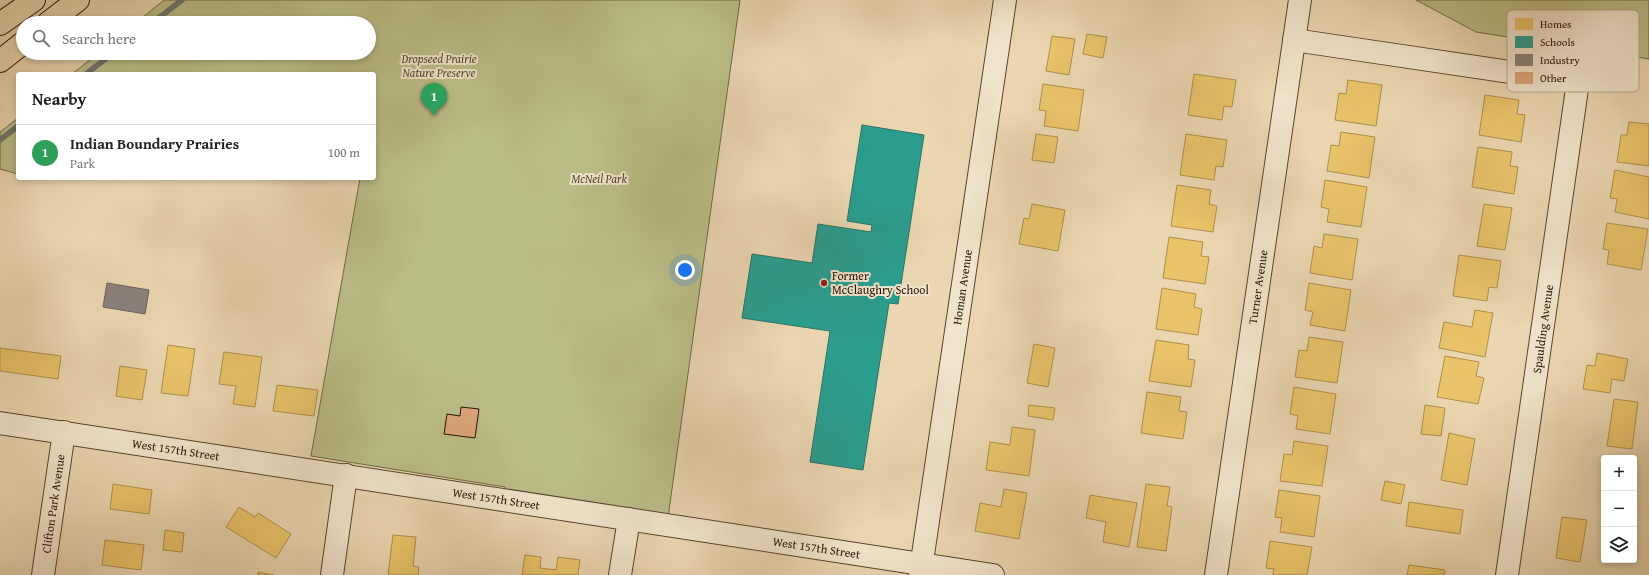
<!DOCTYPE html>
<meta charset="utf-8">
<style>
:root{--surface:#fff;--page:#f6f6f6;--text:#202124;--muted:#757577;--line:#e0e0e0;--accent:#1a73e8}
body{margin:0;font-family:"Gentium Book Plus",serif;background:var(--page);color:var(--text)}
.controls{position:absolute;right:12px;bottom:12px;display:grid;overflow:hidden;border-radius:4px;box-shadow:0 2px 6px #0003}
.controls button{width:36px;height:36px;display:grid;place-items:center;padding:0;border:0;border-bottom:1px solid var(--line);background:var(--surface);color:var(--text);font:20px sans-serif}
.you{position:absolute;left:685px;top:270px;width:14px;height:14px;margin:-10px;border:3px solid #fff;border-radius:50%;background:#1a73e8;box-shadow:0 0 0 6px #1a73e833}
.badge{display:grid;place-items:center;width:26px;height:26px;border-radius:50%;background:var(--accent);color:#fff;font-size:13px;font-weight:700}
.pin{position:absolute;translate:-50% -33px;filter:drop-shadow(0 1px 2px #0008)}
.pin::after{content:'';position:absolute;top:21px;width:14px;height:12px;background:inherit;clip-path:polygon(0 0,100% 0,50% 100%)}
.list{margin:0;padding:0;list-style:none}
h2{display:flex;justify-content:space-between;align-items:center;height:52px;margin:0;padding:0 16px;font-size:17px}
h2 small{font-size:13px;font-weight:400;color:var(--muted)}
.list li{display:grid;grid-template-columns:26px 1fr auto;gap:12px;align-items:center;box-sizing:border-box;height:56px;padding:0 16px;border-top:1px solid var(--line)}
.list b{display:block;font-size:15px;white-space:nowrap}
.list p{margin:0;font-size:13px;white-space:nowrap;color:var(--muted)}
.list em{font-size:13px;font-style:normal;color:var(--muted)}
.icon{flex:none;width:22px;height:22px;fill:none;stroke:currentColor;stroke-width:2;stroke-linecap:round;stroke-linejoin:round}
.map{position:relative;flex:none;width:1649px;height:575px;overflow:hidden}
.search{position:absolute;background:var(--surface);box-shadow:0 2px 6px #0003;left:16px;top:16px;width:360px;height:44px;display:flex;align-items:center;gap:10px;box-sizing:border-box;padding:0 14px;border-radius:22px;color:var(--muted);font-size:15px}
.panel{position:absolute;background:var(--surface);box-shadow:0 2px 6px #0003;left:16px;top:72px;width:360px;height:108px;border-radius:4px}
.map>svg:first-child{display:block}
.green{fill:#bbbd88;stroke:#716844}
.homes{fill:#e9c46a;stroke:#af8f4a}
.schools{fill:#2a9d8f;stroke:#297364}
.industry{fill:#8a817c;stroke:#6c6057}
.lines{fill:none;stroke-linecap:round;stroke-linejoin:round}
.stream{stroke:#6d756d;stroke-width:5.5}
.building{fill:#daa47a;stroke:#271200}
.minor-casing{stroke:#58432c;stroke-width:24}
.motorway-casing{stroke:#271200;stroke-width:24}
.minor{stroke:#f1e4cc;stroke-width:22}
.motorway{stroke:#ead6b0;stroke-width:22}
.poi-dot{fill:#8f2418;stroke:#f1e4cc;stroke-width:1.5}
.labels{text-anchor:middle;stroke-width:4;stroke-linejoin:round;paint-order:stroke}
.park-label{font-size:12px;font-style:italic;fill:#534529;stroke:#f1e4cc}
.poi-label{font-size:12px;fill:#271200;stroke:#f1e4cc;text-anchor:start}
.street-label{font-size:12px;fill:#271200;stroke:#f1e4cc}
.key{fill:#f1e4cc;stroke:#b4a58f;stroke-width:1}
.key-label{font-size:11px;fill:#271200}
</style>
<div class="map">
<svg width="1649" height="575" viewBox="0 0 1649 575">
<rect width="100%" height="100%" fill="#ead6b0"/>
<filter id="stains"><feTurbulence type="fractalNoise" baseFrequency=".005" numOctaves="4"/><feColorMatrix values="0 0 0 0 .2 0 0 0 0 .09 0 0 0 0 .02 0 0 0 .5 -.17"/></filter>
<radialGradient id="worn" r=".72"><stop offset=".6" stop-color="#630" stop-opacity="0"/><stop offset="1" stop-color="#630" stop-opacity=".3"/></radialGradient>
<g class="green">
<polygon points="164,0 740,0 667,525 504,500 505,487 311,456 360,178 374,178 374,74 72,74 99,53 369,53 369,23 136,23"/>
<polygon points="1416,0 1649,0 1649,59 1476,32"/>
<polygon points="18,118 18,174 0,169 0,132"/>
</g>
<g class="homes">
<polygon points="1087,34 1107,37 1103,58 1083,54"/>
<polygon points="1052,36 1075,39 1069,75 1046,71"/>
<polygon points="1194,74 1236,80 1232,107 1224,106 1222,120 1188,115"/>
<polygon points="1348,80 1382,85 1376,126 1335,120 1339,93 1346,94"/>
<polygon points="1043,84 1084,90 1078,131 1044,126 1046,111 1039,110"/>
<polygon points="1485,95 1519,100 1517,114 1525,115 1521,142 1479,135"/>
<polygon points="1629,122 1649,124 1649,166 1617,162 1621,135 1627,135"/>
<polygon points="1341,132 1375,137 1369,178 1327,171 1331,145 1339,146"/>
<polygon points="1036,134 1058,137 1054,163 1032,160"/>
<polygon points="1186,134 1227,140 1223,167 1216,166 1214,180 1180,175"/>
<polygon points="1478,147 1512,152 1510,166 1518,167 1514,194 1472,187"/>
<polygon points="1615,170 1649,177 1649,219 1615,212 1617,199 1610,198"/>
<polygon points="1325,180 1367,187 1361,227 1327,222 1329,209 1321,207"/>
<polygon points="1177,185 1211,190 1209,204 1217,206 1213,232 1171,226"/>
<polygon points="1032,204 1065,210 1058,251 1019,244 1024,218 1029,219"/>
<polygon points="1484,204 1512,208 1505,250 1477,246"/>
<polygon points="1607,223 1648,229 1641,270 1607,264 1609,250 1603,249"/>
<polygon points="1324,234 1358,239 1352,280 1310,273 1314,246 1322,248"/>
<polygon points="1169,237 1203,242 1201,256 1209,257 1205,284 1163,278"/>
<polygon points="1459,255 1501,261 1497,288 1489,287 1487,301 1453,296"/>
<polygon points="1309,283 1351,290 1345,331 1310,325 1313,312 1305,310"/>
<polygon points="1162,288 1196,294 1194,307 1202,309 1198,335 1156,329"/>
<polygon points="1475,310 1493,313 1485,357 1439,348 1444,322 1472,327"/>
<polygon points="1309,337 1343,342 1337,383 1295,377 1299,350 1307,351"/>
<polygon points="1156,340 1189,345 1188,359 1195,360 1191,387 1149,381"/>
<polygon points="1034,344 1055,348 1048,387 1027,383"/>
<polygon points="168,345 195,349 188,396 161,393"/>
<polygon points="0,348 61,356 58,379 0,371"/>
<polygon points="224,352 262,357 255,407 233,404 236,386 219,384"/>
<polygon points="1597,353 1628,359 1624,381 1612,379 1610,393 1583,389 1587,365 1595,366"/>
<polygon points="1445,356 1479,362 1476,376 1484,378 1478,404 1437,397"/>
<polygon points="120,366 147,370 142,400 116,396"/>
<polygon points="277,385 318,390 314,416 273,411"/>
<polygon points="1294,387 1336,394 1330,434 1296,429 1298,416 1290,414"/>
<polygon points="1147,392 1181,397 1179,411 1187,412 1183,439 1141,433"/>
<polygon points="1614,399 1638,402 1632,449 1607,446"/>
<polygon points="1029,405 1055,408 1053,420 1028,416"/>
<polygon points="1425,405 1445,408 1441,436 1421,434"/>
<polygon points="1012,427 1035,430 1029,476 986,470 990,442 1010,445"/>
<polygon points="1449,433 1475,439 1467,485 1441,480"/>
<polygon points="1294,441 1328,446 1322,486 1280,481 1284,454 1292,455"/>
<polygon points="1385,481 1405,485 1401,504 1381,500"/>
<polygon points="113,484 152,490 149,514 110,509"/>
<polygon points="1146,484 1170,487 1167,506 1172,507 1166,551 1137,547"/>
<polygon points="1004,489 1027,493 1019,539 975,531 980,503 1001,507"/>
<polygon points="1279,490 1320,496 1314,537 1280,532 1282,518 1275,517"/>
<polygon points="1090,495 1137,503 1129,547 1103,542 1106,522 1086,518"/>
<polygon points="1409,502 1463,510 1460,534 1406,526"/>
<polygon points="239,507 255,517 258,513 291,534 276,558 226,527"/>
<polygon points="1562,517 1587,520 1580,562 1556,558"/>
<polygon points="165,530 184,533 182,552 163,550"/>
<polygon points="393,535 416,537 413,566 419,567 418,575 388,575"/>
<polygon points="105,540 144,545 141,570 102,565"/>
<polygon points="1270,541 1312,547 1307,575 1273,575 1274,569 1266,568"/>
<polygon points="525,555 541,557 540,568 556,570 558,557 580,560 578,575 522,575"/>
<polygon points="1409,565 1445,570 1444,575 1407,575"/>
<polygon points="258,572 274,575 258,575"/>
</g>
<polygon class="schools" points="862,125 924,135 898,304 889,303 863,470 810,462 830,331 742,318 752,254 812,263 818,224 871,232 872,225 847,221"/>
<polygon class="industry" points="107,283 149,290 145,314 103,307"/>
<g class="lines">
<g class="stream">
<polyline points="152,23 182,0"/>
<polyline points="86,74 113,53"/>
<polyline points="0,140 18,126"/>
</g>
</g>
<polygon class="building" points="461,407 479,409 475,438 444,434 447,414 460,416"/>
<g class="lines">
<g class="minor-casing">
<g id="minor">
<polyline points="1294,40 1578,82 1507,575"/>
<path id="s1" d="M0 423 993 575"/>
<path id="s2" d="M43 575 64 432"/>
<polyline points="332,575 346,475"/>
<polyline points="620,575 629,519"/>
<path id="s3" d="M920 575 1005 0"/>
<path id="s4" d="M1216 575 1300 0"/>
</g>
</g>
<g class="motorway-casing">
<g id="motorway">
<polyline points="48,23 78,0"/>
<polyline points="0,24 34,0"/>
<polyline points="0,61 23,43"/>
</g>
</g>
<use href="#minor" class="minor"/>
<use href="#motorway" class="motorway"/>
</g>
<circle class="poi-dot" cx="824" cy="283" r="4"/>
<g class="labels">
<g class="park-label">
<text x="439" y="63">Dropseed Prairie<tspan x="439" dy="14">Nature Preserve</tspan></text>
<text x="599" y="183">McNeil Park</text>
</g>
<g class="poi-label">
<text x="832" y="280">Former<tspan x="832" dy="14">McClaughry School</tspan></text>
</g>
<g class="street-label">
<text dy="4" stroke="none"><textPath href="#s3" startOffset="291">Homan Avenue</textPath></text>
<text dy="4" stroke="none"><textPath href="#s4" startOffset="291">Turner Avenue</textPath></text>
<text transform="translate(1543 329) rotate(-82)" y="4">Spaulding Avenue</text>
<text dy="4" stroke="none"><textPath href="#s1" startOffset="178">West 157th Street</textPath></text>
<text dy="4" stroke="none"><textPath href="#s1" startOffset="502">West 157th Street</textPath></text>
<text dy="4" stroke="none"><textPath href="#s2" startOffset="72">Clifton Park Avenue</textPath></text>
<text dy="4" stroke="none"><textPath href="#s1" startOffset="826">West 157th Street</textPath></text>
</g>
</g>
<rect x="1507" y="10" width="132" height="82" rx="6" class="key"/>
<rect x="1515" y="18" width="18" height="12" fill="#e9c46a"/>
<rect x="1515" y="36" width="18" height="12" fill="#2a9d8f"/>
<rect x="1515" y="54" width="18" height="12" fill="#8a817c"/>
<rect x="1515" y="72" width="18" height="12" fill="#daa47a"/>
<g class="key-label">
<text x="1540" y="28">Homes</text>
<text x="1540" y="46">Schools</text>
<text x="1540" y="64">Industry</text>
<text x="1540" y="82">Other</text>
</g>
<rect width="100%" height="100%" filter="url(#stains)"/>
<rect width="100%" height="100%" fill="url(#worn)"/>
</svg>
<div class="controls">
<button>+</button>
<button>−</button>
<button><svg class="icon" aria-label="layers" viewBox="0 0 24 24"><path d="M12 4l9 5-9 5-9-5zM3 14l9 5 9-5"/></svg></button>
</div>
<div class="you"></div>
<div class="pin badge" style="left:434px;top:116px;background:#2e9e5b">1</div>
<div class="search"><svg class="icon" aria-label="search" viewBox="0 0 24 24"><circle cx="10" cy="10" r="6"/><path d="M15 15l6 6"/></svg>Search here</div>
<section class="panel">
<h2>Nearby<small></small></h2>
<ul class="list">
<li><span class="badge" style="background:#2e9e5b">1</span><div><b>Indian Boundary Prairies</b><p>Park</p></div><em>100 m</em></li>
</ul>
</section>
</div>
